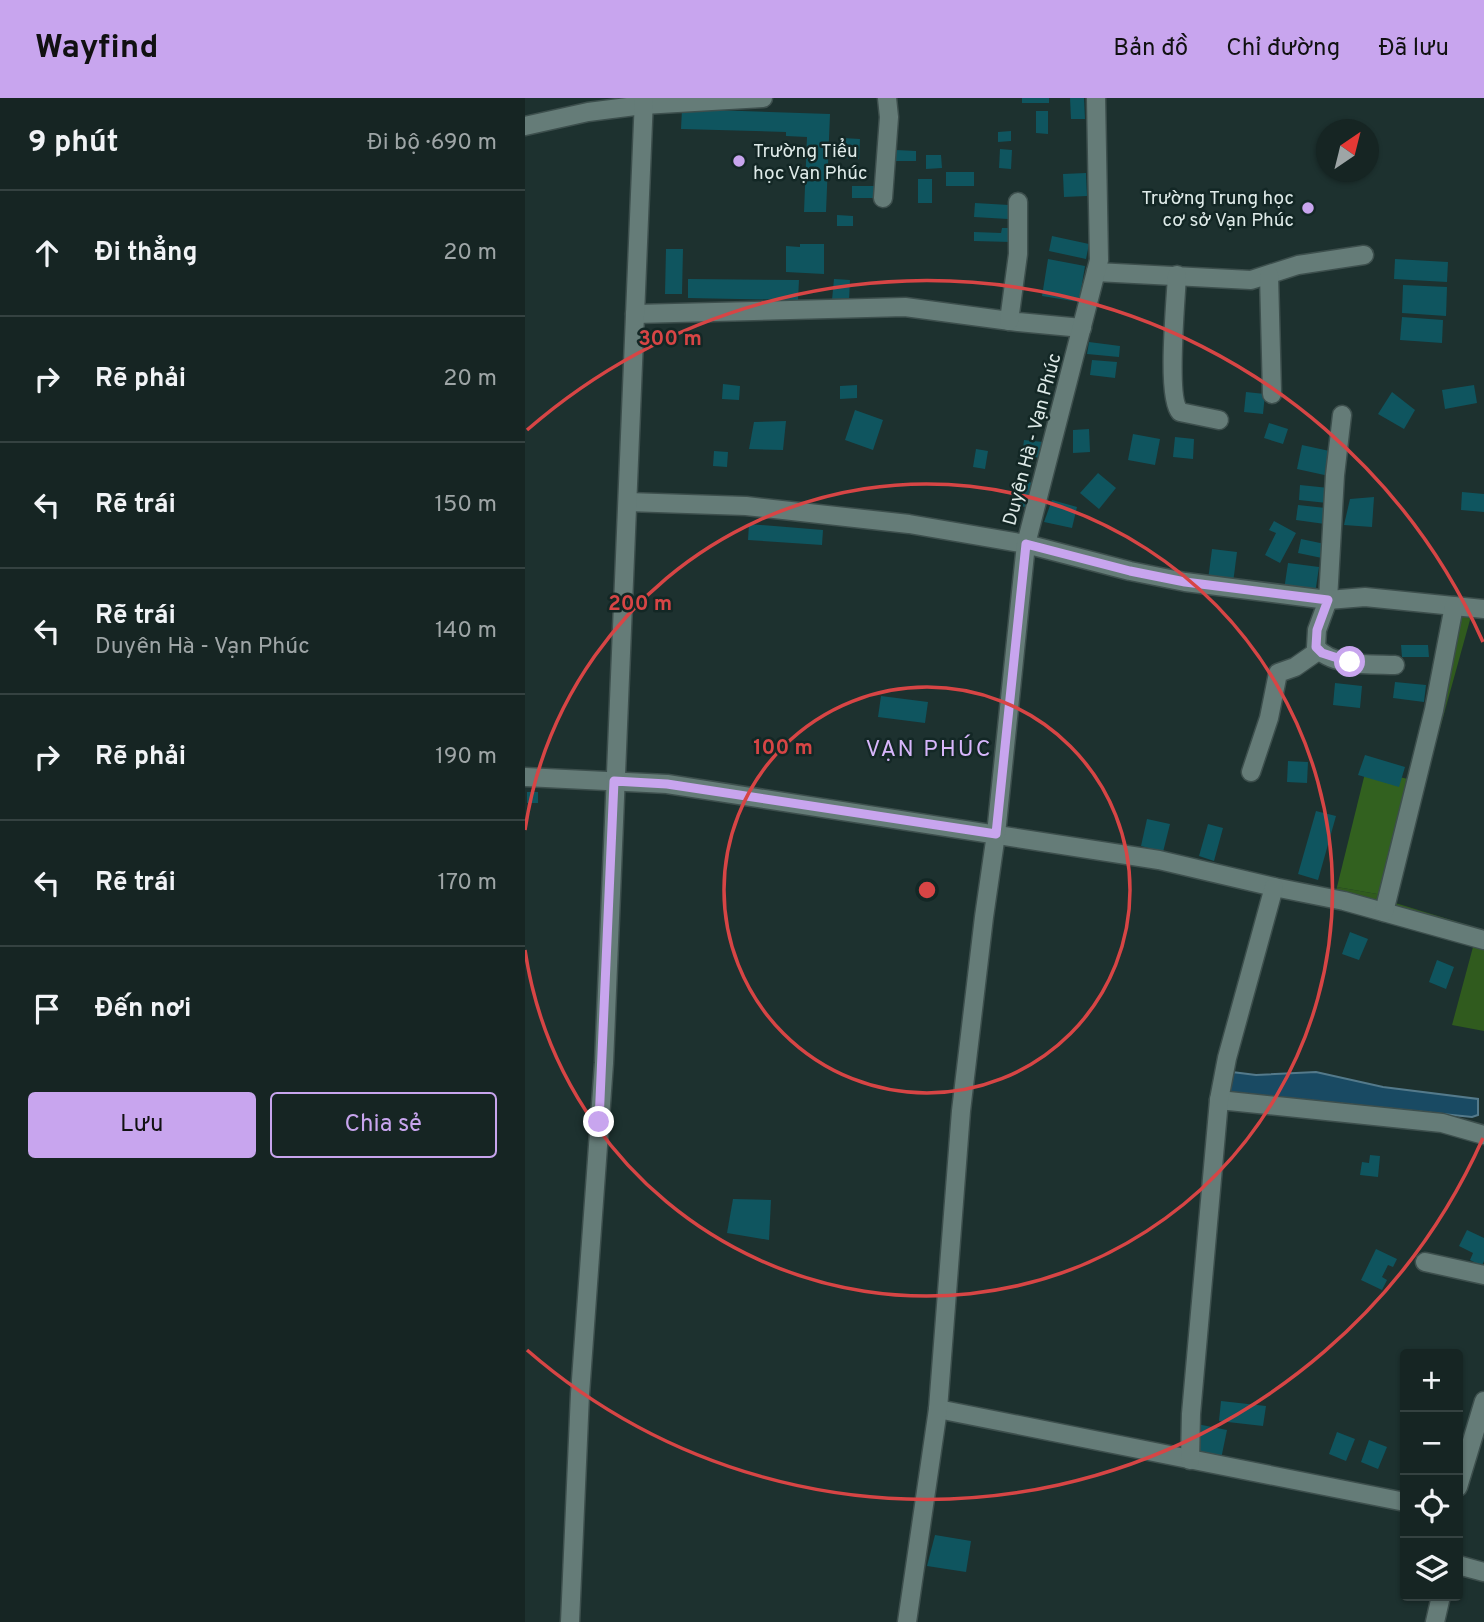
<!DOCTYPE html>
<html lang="vi">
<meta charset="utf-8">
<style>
:root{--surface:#162523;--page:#233130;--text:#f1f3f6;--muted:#9ea5a6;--line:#354241;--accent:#c8a5ee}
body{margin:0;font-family:Overpass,sans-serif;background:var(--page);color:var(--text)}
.controls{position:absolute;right:21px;bottom:21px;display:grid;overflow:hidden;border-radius:7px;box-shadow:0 2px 5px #0004}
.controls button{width:63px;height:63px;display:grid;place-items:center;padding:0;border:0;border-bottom:2px solid var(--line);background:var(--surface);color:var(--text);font:35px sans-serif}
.compass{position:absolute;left:791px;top:21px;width:63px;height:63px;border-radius:50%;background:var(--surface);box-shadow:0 2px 5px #0004;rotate:35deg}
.stop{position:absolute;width:21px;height:21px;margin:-16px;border:5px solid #c8a5ee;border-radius:50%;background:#fff}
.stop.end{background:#c8a5ee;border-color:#fff;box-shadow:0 2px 7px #0008}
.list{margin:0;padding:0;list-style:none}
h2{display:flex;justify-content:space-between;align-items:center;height:91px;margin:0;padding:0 28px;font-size:30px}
h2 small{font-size:23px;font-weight:400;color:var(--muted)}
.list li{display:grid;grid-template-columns:46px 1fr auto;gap:21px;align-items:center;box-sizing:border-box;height:126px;padding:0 28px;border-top:2px solid var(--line)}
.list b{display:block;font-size:26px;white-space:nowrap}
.list p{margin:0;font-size:23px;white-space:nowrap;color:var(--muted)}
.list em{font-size:23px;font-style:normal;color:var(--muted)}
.actions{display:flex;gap:14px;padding:21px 28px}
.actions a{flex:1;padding:16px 0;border:2px solid var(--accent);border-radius:7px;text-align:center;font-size:24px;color:var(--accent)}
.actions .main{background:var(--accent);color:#111}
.icon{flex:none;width:38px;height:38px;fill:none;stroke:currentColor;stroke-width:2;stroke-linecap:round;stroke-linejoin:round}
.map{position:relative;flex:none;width:959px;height:1524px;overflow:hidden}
header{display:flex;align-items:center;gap:42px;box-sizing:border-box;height:98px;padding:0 35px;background:var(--accent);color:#111}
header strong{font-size:33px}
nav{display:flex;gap:38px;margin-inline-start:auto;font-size:24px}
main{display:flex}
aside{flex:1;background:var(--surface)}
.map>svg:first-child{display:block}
.green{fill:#305b1e}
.forest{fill:#32611f}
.water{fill:#194a63;stroke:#547a8b;stroke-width:2}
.building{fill:#0f555f}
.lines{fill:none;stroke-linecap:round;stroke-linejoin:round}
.minor-casing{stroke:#3d4f4d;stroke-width:21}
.minor{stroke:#657c78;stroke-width:18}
.route{stroke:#c8a5ee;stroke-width:9}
.ring{fill:none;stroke:#d74545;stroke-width:3.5}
.poi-dot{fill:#c8a5ee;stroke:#132725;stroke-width:2.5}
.labels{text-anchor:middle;stroke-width:5;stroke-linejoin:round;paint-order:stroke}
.poi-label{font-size:19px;fill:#deeae8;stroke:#132725;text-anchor:start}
.street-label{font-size:19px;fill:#deeae8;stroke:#132725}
.quarter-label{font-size:23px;letter-spacing:2px;fill:#d7b6fb;stroke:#132725}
.centre{fill:#d74545;stroke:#132725;stroke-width:3.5}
.ring-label{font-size:21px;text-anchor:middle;font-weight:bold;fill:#d74545;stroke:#132725;stroke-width:5;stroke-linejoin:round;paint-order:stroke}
</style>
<header>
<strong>Wayfind</strong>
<nav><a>Bản đồ</a><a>Chỉ đường</a><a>Đã lưu</a></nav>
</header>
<main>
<aside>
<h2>9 phút<small>Đi bộ · 690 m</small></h2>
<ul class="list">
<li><svg class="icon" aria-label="ahead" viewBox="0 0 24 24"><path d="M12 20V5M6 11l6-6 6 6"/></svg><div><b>Đi thẳng</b></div><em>20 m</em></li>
<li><svg class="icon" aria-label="right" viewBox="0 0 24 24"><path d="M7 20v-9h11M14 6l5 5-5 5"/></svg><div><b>Rẽ phải</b></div><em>20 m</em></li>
<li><svg class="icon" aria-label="left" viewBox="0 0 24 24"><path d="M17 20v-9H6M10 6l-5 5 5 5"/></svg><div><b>Rẽ trái</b></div><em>150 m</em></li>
<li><svg class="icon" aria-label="left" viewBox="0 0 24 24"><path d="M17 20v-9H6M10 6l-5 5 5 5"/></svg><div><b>Rẽ trái</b><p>Duyên Hà - Vạn Phúc</p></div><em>140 m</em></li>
<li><svg class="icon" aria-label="right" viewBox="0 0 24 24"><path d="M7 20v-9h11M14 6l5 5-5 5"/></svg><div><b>Rẽ phải</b></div><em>190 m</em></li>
<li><svg class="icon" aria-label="left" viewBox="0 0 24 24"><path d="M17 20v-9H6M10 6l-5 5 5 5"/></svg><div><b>Rẽ trái</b></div><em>170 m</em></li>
<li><svg class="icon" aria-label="arrive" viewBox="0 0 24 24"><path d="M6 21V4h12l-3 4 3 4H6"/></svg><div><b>Đến nơi</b></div></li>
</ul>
<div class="actions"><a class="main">Lưu</a><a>Chia sẻ</a></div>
</aside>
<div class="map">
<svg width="959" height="1524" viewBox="0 0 959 1524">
<rect width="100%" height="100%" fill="#1d312f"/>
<polygon class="green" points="935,510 948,511 867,804 959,832 959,933 927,927 948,849 807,808 812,789 858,797"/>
<polygon class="forest" points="841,671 887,682 858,797 812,789"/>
<polygon class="water" points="707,974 731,977 791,974 858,989 953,1001 953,1017 947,1019 701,994"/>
<g class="building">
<rect x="497" y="0" width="27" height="5"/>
<polygon points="545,0 559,0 560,21 546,21"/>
<polygon points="157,11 305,16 301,114 279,114 282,39 261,38 261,34 156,31"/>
<polygon points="511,13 523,13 523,36 511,35"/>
<polygon points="486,33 486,43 473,44 473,34"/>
<polygon points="318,40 335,41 334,61 317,60"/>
<polygon points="475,51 487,52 486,71 474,70"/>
<polygon points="371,52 391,53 391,63 371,63"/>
<polygon points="401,57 416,57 417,70 401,71"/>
<rect x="421" y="74" width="28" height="14"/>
<polygon points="561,75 562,98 539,99 538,76"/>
<rect x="393" y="81" width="14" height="24"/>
<rect x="327" y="88" width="23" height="12"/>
<polygon points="450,105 484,107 483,121 449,119"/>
<polygon points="312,117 328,118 328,128 312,128"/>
<polygon points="477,130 486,130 486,144 449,143 449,134 476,135"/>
<polygon points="527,138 564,146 561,161 524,153"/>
<polygon points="275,146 299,146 299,176 261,174 261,148 275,149"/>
<polygon points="141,151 158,151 157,196 140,196"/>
<polygon points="523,161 560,168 554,204 517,198"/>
<polygon points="870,161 923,164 922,184 869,181"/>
<polygon points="163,181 274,182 273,202 163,200"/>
<polygon points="309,181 325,182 324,203 307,202"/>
<polygon points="878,187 922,189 921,218 877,215"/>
<polygon points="877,219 918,222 917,245 875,242"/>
<polygon points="564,244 595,248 594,259 562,256"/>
<polygon points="567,262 592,264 590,280 565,277"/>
<polygon points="198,286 215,288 214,302 197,301"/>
<polygon points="332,287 332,300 315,301 315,288"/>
<polygon points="949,287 952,305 920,311 917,292"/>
<polygon points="721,294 740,296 738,316 719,314"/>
<polygon points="867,294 890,312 879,331 853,316"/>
<polygon points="330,312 358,322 348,352 320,342"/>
<polygon points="261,323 258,352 224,351 229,324"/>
<polygon points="744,325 763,331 758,346 739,340"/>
<polygon points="564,331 565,354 548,355 548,332"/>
<polygon points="608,336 635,341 630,367 603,362"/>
<polygon points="650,339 669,341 668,361 648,359"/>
<polygon points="499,342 518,344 517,360 497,358"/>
<polygon points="777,347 809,354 804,378 772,371"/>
<polygon points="451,351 463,353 460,371 448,369"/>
<polygon points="189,353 203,354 202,369 188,368"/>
<polygon points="573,375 591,390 574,411 555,395"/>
<polygon points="490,382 509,385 505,410 486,406"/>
<polygon points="775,387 804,390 802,405 774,402"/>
<polygon points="937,394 959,396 959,414 936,412"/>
<polygon points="849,399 847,429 819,427 825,401"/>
<polygon points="527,402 552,409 547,430 519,424"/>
<polygon points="773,407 801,410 800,426 771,422"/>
<polygon points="749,423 771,435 755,465 740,457 751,435 744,432"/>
<polygon points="224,426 298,432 297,447 223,442"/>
<polygon points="776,441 800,446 797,460 773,455"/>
<polygon points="687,451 712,454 708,485 683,482"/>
<polygon points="763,465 794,469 790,496 759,492"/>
<polygon points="876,547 903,547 904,559 877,559"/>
<polygon points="870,584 901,587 899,604 868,600"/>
<polygon points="810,585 837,588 835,610 808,607"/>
<polygon points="356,598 403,604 400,625 353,619"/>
<polygon points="840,657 880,669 874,689 833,677"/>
<polygon points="763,663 783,664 782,685 762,684"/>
<rect x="2" y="694" width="11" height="11"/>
<polygon points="791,713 811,718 793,782 773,776"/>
<polygon points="622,721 645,726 638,754 616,748"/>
<polygon points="683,726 698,730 689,763 674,758"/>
<polygon points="825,834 843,841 834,862 817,856"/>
<polygon points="912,862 929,869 921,891 904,884"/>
<polygon points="845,1057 855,1058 853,1079 835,1077 837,1064 844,1065"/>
<polygon points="208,1101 246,1102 244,1142 202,1135"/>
<polygon points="942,1132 959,1140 959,1163 957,1168 945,1162 948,1155 934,1148"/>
<polygon points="851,1151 872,1161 868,1169 863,1167 857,1179 862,1182 857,1192 836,1182"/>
<polygon points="696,1303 741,1308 738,1328 694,1323"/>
<polygon points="672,1326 702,1332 696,1361 667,1355"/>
<polygon points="812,1334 830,1341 821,1363 804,1356"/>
<polygon points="844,1342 862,1349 853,1371 836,1364"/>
<polygon points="410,1437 446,1443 441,1474 402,1468"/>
</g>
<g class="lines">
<g class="minor-casing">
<g id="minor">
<polyline points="0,28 63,14 118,7 238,0"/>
<polyline points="358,100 364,19 362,0"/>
<polyline points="571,174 726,182 773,167 839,157"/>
<path d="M652 177C651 201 641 300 655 314L694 322"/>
<polyline points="744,177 747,296"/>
<polyline points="110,216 380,209 493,224 557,230"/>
<polyline points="484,223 493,156 493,104"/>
<path d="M817 317 810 377 803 502 792 532 791 549C807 569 847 566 870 567"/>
<polyline points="103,404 221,408 384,426 501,446 605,473 660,484 803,502 840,499 959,511"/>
<polyline points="726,674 744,620 753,575 770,569 793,553"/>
<polyline points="0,679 142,686 634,762 749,789 819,803 959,842"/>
<polyline points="859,814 909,612 929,508"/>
<polyline points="694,1002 917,1025 959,1037"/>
<polyline points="900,1164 959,1177"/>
<polyline points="413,1311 880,1404"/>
<polyline points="665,1362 666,1316 694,1002 702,960 749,789"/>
<polyline points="933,1389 959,1303"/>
<polyline points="933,1467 959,1474"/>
<polyline points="45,1524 55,1296 79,965 119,0"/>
<polyline points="382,1524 413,1311 436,1013 459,819 471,736 501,446 574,162 571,0"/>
<polyline points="910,1524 916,1498"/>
</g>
</g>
<use href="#minor" class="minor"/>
</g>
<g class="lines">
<polyline class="route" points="74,1024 89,683 142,686 471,736 501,446 605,473 660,484 803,502 792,532 791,549 797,555 825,564"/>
</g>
<g class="ring">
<circle cx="402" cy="792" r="203"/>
<path d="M0 732A406 406 0 1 1 0 852"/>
<path d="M958 1040A609 609 0 0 1 2 1252M2 332A609 609 0 0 1 958 544"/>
</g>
<g class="poi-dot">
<circle cx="214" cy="63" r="7"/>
<circle cx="783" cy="110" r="7"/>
</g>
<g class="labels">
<g class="poi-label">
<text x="228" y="59">Trường Tiểu<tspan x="228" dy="22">học Vạn Phúc</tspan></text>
<text x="769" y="106" text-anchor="end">Trường Trung học<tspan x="769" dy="22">cơ sở Vạn Phúc</tspan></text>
</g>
<g class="street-label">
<text transform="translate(506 341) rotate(-75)" y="7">Duyên Hà - Vạn Phúc</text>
</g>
<g class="quarter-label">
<text x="404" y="658">VẠN PHÚC</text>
</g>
</g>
<circle cx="402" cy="792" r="10" class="centre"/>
<g class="ring-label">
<text x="145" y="247">300 m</text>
<text x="115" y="512">200 m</text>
<text x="258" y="656">100 m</text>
</g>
</svg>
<div class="controls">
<button>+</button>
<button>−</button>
<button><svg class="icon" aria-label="locate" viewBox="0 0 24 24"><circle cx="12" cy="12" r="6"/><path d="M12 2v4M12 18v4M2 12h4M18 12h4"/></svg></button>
<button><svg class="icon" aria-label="layers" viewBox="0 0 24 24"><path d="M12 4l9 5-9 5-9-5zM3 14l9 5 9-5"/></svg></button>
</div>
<svg class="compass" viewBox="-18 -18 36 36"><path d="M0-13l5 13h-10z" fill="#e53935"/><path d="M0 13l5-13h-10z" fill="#9ea5a6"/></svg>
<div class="stop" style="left:825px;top:564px"></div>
<div class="stop end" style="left:74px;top:1024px"></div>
</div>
</main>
